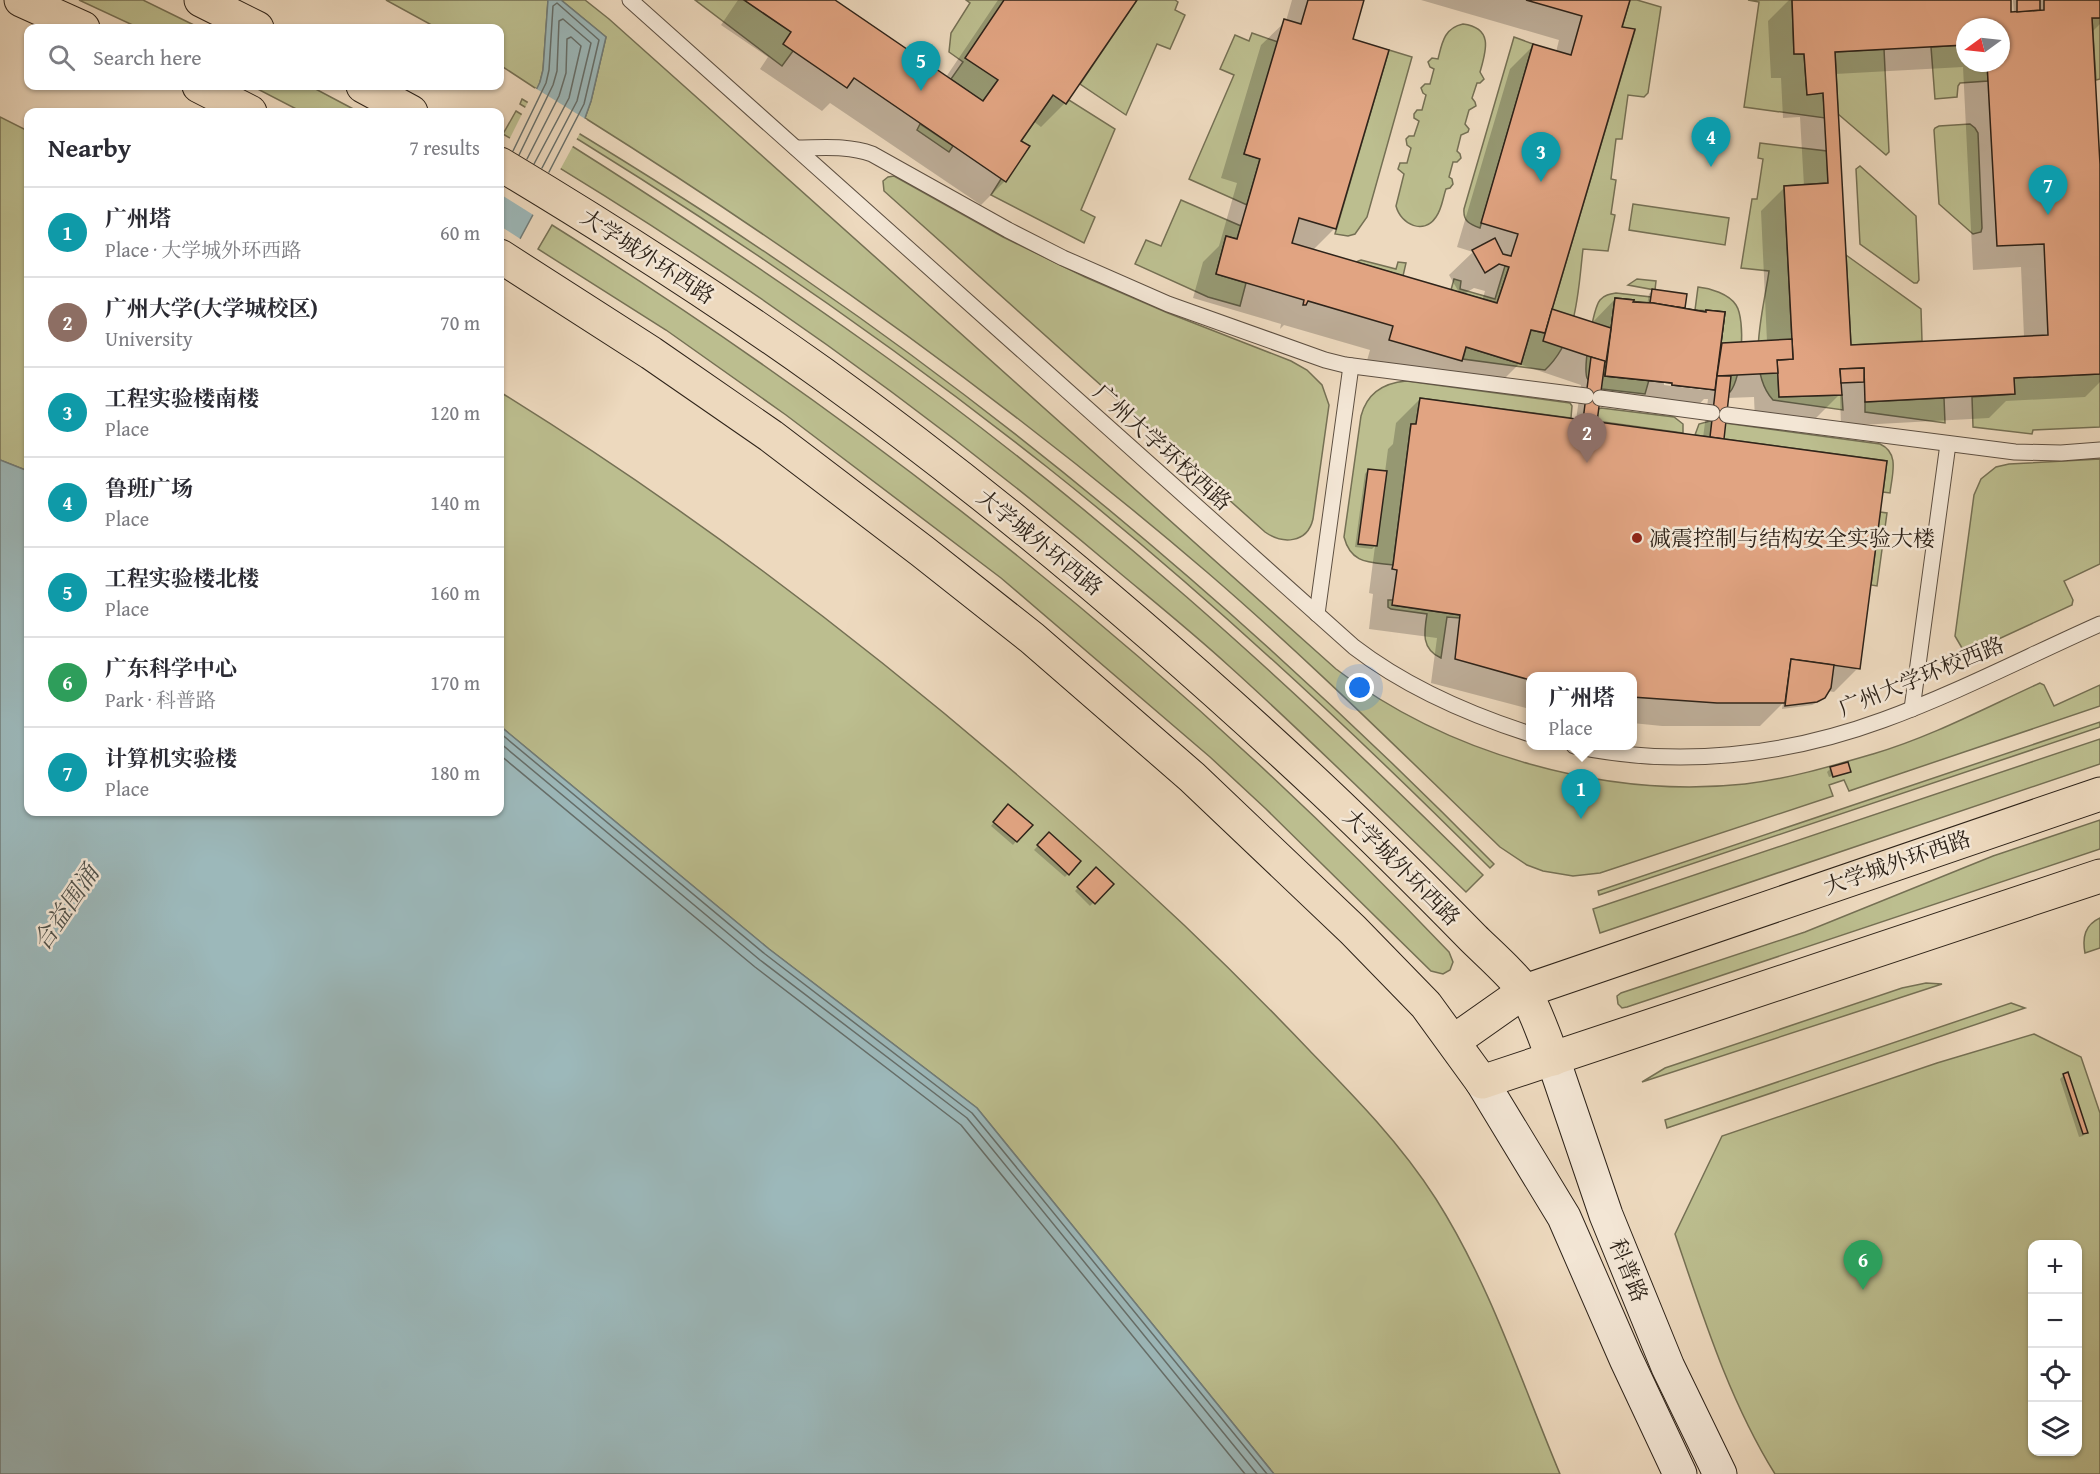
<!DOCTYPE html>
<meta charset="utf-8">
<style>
:root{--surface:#fff;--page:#f2f2f3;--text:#2b2b33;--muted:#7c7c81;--line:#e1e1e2;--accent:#8f2418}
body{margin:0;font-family:"Gentium Book Plus","Noto Serif SC",serif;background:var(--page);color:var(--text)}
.controls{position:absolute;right:18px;bottom:18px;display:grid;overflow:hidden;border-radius:12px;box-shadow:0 2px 4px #0004}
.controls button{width:54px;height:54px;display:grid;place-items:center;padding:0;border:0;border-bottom:2px solid var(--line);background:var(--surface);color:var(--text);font:30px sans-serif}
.compass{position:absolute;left:1956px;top:18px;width:54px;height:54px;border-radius:50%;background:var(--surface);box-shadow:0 2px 4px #0004;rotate:255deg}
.you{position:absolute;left:1360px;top:688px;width:21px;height:21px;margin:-15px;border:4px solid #fff;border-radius:50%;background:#1a73e8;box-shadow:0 0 0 9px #1a73e833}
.badge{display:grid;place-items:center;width:39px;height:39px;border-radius:50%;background:var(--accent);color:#fff;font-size:20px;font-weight:700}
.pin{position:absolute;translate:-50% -50px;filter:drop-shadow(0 2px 3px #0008)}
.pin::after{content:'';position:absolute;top:32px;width:21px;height:18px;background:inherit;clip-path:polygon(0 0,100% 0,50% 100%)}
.popup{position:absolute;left:1526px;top:672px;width:111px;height:78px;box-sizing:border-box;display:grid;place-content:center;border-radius:12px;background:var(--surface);filter:drop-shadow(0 2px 4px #0005);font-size:20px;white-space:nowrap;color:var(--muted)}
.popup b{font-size:22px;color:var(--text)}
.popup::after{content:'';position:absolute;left:50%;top:100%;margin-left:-12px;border:12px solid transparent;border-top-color:var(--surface)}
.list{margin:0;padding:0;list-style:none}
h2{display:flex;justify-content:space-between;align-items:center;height:78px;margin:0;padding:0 24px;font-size:26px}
h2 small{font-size:20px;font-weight:400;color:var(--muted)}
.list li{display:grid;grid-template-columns:39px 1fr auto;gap:18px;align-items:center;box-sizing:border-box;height:90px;padding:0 24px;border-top:2px solid var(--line)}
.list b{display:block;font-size:22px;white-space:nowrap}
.list p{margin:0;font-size:20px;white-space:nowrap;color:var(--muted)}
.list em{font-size:20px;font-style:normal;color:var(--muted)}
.icon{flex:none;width:33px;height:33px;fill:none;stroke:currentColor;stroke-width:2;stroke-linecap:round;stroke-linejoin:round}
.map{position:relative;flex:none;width:2100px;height:1474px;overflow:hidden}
.search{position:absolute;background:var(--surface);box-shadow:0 2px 4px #0004;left:24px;top:24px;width:480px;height:66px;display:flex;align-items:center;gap:15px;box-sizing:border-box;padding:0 21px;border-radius:12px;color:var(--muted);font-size:22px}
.panel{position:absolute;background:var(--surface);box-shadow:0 2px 4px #0004;left:24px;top:108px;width:480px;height:708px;border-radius:12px}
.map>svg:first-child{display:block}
.green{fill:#bcbe8f;stroke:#757054;stroke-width:1.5;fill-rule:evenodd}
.water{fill:#9cb8ba;stroke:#707c7a;stroke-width:1.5}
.pier{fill:#edd9be}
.shadow{fill:#0003;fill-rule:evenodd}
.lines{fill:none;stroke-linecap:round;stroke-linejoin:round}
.shore{stroke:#656e6a;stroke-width:1.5}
.building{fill:#e1a482;stroke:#2e2319;stroke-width:1.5;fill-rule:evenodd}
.lane-casing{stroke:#5e5042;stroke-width:17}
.secondary-casing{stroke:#2e2319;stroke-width:35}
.primary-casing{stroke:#2e2319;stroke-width:35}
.lane{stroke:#f3e6d5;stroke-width:15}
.secondary{stroke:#f3e6d5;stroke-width:33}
.primary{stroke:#edd9be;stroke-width:33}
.poi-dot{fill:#8f2418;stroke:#f3e6d5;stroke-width:2}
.labels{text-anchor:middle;stroke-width:5;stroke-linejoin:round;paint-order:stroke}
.street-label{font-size:22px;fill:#2e2319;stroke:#f3e6d5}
.poi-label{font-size:22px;fill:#2e2319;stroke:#f3e6d5;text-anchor:start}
.water-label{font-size:24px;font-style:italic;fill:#4f5049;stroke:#f3e6d5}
</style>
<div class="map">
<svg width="2100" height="1474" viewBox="0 0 2100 1474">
<rect width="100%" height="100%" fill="#edd9be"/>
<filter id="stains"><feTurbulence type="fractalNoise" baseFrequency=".00333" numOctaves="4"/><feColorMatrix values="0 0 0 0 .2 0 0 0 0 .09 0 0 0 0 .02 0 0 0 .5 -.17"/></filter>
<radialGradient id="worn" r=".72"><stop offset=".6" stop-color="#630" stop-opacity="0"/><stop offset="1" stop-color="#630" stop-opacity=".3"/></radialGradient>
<g class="green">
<polygon points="79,0 143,0 200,28 139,28"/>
<polygon points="386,0 548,0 543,70 538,90 500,65 500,28 437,28"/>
<path d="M561 0H585L609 19 1336 669C1447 754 1605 799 1745 784 1788 779 1832 766 1873 754 1931 737 1985 708 2040 683L2044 685 2054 706 2100 685V706L1849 791 1844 780 1829 785 1833 796 1600 873 1573 876 1543 871 1527 865 1500 847C1404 755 1309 660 1208 573 1012 405 803 255 585 118L591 101 606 37Z"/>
<polygon points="695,0 744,0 791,32 793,51 782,66"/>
<polygon points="966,0 1004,0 998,80 983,101 951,79 963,62 949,52 951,33 970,3"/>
<polygon points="1137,0 1175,0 1178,2 1175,10 1185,15 1170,49 1157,44 1126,115 1080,84"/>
<path d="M1630 0H1637L1661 7 1648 93 1644 97 1628 95 1622 139H1616L1611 179 1616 180 1611 214 1615 215 1608 251 1583 249C1578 291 1578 339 1545 370L1463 359 1466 347 1521 364 1531 330 1545 333 1635 30 1622 27Z"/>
<polygon points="1748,0 1792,0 1794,54 1804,54 1807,94 1823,93 1825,118 1744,107 1759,2"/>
<polygon points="2092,18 2100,18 2100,79 2096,80"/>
<path d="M1463 24C1494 28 1486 51 1480 72L1484 79 1480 83H1477L1472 98 1475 102 1476 106 1469 110 1465 124 1469 129 1468 132 1461 135 1457 151 1460 154 1461 158 1457 162H1453L1449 177 1452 179 1453 184 1450 188 1446 189C1443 197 1442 209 1436 217 1424 235 1401 225 1396 206L1404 174 1398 169 1400 163H1407L1411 148 1407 145 1406 139 1409 136H1414L1419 121 1414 118V114L1417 110H1422L1426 95 1423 93 1421 88 1425 84H1430L1434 69 1430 67 1428 62 1432 58 1438 59C1442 43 1444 28 1463 24Z"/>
<polygon points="1252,33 1278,42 1244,154 1260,159 1247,205 1189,179 1234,75 1220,69 1235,35 1249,41"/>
<path d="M1514 37 1533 44 1480 228C1469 224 1463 221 1464 209Z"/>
<polygon points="1965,45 1965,63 1987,63 1988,81 1960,83 1958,86 1957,97 1935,99 1931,47"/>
<polygon points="1884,49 1889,152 1886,155 1838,114 1835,52"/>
<polygon points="1389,50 1412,57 1367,217 1355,234 1348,236 1335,234"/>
<polygon points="252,86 310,86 359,112 302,112"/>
<polygon points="1053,95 1066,104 1069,100 1115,129 1081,210 1095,217 1084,243 991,195 1001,179 1029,146 1021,141"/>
<path d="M522 99C619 157 714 216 806 280 1054 451 1283 650 1494 864L1490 868C1349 727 1203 591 1047 467 879 334 703 214 520 104Z"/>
<path d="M516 111C635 185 753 262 868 344 1089 501 1291 684 1483 875L1466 892C1388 816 1310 739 1229 666 1194 634 1157 604 1121 574 928 410 721 263 503 134Z"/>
<polygon points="0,117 28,131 28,471 0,460"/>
<polygon points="920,124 953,146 949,152 917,130"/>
<polygon points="1970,124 1975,128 1978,133 1982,228 1981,232 1973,234 1939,204 1934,130 1935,128 1939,126"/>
<path d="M1760 143 1827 151 1828 183 1784 186 1793 359 1777 360 1779 397 1842 395 1843 410 1773 400C1745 369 1764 309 1769 271L1741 268 1752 199H1757L1763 159 1758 158Z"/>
<polygon points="1860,166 1916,216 1919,280 1917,283 1914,283 1860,244 1856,169"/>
<path d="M894 176 1003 237 1085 277 1168 313 1291 361 1307 370 1322 385 1329 405 1313 519C1307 544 1282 544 1265 532L884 191 883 181 888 177Z"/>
<polygon points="1181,200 1241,226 1237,239 1226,236 1216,274 1246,283 1240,306 1208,297 1135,264 1146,240 1161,246"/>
<polygon points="1633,204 1729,218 1725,245 1629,230"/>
<path d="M552 225C879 430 1183 673 1449 952L1453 962 1450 970 1443 974 1431 971 1266 809 1210 757 1001 578 786 415 666 330 538 249Z"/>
<polygon points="1846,255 1921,309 1922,341 1851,345"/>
<polygon points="1361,260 1396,269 1398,262 1406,263 1403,276 1356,262"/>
<polygon points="1505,266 1509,267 1497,303 1451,290 1454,279 1461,281 1460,289 1495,299"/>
<polygon points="1637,279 1656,281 1655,290 1628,285"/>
<path d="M1698 287C1710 288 1729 294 1736 305 1746 320 1742 378 1730 392L1715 390 1725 312 1695 310Z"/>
<path d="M1616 293 1651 297 1650 304 1615 298 1605 375 1649 380 1645 394 1602 389C1595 387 1590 384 1587 378 1583 367 1593 309 1600 300 1604 295 1610 294 1616 293Z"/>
<polygon points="2100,374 2100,427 2033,430 2032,434 1973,427 1972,397 2014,394 2014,378"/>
<path d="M1406 381 1570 403 1572 406 1571 418 1420 398 1416 424H1411L1393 565C1369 562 1351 564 1344 537L1361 416C1367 393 1383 383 1406 381Z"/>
<path d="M500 392C747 545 972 726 1184 925 1227 966 1269 1008 1310 1051 1355 1097 1401 1144 1436 1199 1490 1284 1521 1381 1560 1474H1274L977 1108 769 949 500 726Z"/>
<polygon points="1944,398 1945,423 1865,412 1865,402"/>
<polygon points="1601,408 1674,417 1683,424 1683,433 1589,420 1596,410"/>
<path d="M1710 421 1880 444C1900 453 1892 475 1890 493L1883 492 1887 461 1695 435 1699 424Z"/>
<polygon points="2100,459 2100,564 2064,581 2073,600 2072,605 1977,649 1969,650 1962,648 1955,636 1974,495 1981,479 1996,467 2009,464"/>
<polygon points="1880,512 1887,513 1877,586 1871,585"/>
<path d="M1388 600H1393V605L1460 615V618L1447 617 1441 658C1421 649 1424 632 1427 614L1391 609 1388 607Z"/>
<polygon points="2100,722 2100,727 1599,895 1598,891"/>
<polygon points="2100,739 2100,764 1600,933 1593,909"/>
<polygon points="2100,820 2100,849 1627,1007 1622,1008 1618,1004 1617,996 1621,993 1805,932 1993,856"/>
<path d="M2100 918V948L2085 953C2082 937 2085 925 2100 918Z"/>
<polygon points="1926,983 1942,984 1642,1082 1665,1068 1902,988"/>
<polygon points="2011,1003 2025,1008 1667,1128 1665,1120"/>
<path d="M2034 1034 2081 1057 2100 1113V1474H1775C1729 1400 1703 1316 1675 1234L1722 1136 1937 1063ZM2032 1244H2078V1452H2032Z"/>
</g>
<g class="water">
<polygon points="548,0 561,0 606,37 591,101 585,118 500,276 500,164 540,82 543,70"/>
<polygon points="0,460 28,471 28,812 500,812 500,726 769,949 977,1108 1274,1474 0,1474"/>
</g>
<g class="pier">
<polygon points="535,88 587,120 535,216 500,194 500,158"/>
<polygon points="500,226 522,240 500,279"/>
</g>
<g class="shadow">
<polygon points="738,0 832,0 946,77 998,0 1135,0 1065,103 1041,127 1033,121 1019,141 1005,181 981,205 830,103 822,111 760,69 768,57 721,25"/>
<path d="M1292 0H1363L1352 40 1335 228 1312 251 1460 294 1449 275 1473 252 1457 247 1510 69 1534 45 1556 52 1559 40 1421 0H1628L1550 310 1592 323 1615 299 1647 305 1649 294 1652 291 1685 295 1683 309 1723 314 1720 344 1767 342 1761 211 1785 187 1804 186 1800 117 1783 118 1781 78H1771L1768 21 1789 0H2009L2010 14H2014L2013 0H2100V24L2092 32 2100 192V382L2085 397 2006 401 1989 418 1841 426 1840 394 1816 418 1755 421 1754 397 1727 398 1722 438 1720 440 1858 668 1834 692 1828 691 1820 701 1812 705 1782 709 1783 703 1760 726H1662L1632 723V676H1530V709L1431 683 1437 638 1369 629 1373 594 1369 593 1375 546 1372 549 1355 547 1365 474 1368 470 1385 472 1388 449 1393 444 1396 423 1420 399 1576 420 1581 385 1519 364 1496 387 1366 364 1370 350 1284 325 1280 329 1281 324 1193 298 1203 262 1219 246 1237 183 1221 178 1261 45 1286 21ZM1965 27H2001V63H1965ZM1963 67 1973 270 2021 267 2024 337 1850 347 1835 74ZM1474 288 1485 291 1482 301 1462 295ZM1664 382 1708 388 1705 390 1664 385ZM1704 399H1708L1703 438 1595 423 1598 401 1690 414Z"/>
<polygon points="1831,768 1849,772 1847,774 1847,772 1829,777 1827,772"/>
<polygon points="1004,810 1030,825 1013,845 991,826"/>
<polygon points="1049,834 1079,862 1065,877 1034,850"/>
<polygon points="1096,869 1112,884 1090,906 1075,891"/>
<polygon points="2064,1075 2086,1132 2083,1136 2079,1137 2060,1079"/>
</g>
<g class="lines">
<g class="shore">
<polyline points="513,151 546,83 549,70 553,6 557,3 599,40 584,104 549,172"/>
<polyline points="519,155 553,85 557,71 559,21 563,19 591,43 577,101 542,168"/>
<polyline points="527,159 559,96 566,73 567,39 571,37 581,46 569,98 534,164"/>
<polyline points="500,733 765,954 972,1113 1267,1474"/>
<polyline points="500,743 760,960 967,1118 1257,1474"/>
<polyline points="500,755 755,967 961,1125 1245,1474"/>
</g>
</g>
<g class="building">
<polygon points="744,0 835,0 983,101 998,80 965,58 1004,0 1137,0 1066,104 1053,95 1021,141 1030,146 1006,182 854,78 847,88 783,44 791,32"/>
<polygon points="1308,0 1364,0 1353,39 1389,50 1336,229 1299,218 1292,243 1497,303 1509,267 1499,264 1485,273 1472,250 1495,238 1503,254 1511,256 1518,234 1481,223 1533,44 1571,55 1582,16 1526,0 1630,0 1622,27 1635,29 1545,333 1531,330 1521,364 1466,347 1462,361 1389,340 1393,326 1308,301 1306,305 1303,305 1304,300 1216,274 1226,236 1237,239 1260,159 1244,154 1284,19 1301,24"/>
<path d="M1792 0H2011V12L2044 10V0H2100V18H2092L2100 164V374L2014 378 2015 394 1865 402 1864 368 1840 369 1842 395 1779 397 1777 360 1793 359 1784 186 1828 183 1823 93 1807 95 1804 54H1794ZM1965 27H2001V63H1987L1997 246 2044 244 2048 335 1851 345 1835 52 1965 45Z"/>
<polygon points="2017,0 2040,0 2040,10 2017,12"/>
<polygon points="1652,289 1687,294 1685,308 1653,304 1650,303"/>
<polygon points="1615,298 1634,300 1633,302 1653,303 1706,312 1706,310 1725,312 1715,390 1672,385 1672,383 1605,376"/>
<polygon points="1615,298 1634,300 1633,302 1653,303 1706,312 1706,310 1725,312 1715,390 1672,385 1672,383 1605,376"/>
<polygon points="1552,309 1611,328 1606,362 1543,341"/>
<polygon points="1792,339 1793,359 1777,360 1778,373 1717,376 1722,343"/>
<polygon points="1591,357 1605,361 1597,422 1583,420"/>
<polygon points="1864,368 1864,382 1841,383 1840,369"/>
<polygon points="1717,376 1731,376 1724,439 1710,437"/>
<polygon points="1420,398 1887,461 1860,669 1791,659 1785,703 1717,703 1632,697 1632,676 1530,676 1530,680 1455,659 1460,615 1392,605 1397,570 1392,569 1393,565 1411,424 1416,424"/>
<polygon points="1368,469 1387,471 1377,546 1358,544"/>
<polygon points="1791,659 1834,665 1831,688 1825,698 1817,702 1785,706"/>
<polygon points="1848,762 1851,772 1833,777 1830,767"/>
<polygon points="1008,804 1033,825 1017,842 993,822"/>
<polygon points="1049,832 1081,861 1069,875 1037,845"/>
<polygon points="1096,867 1114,884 1095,904 1077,887"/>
<polygon points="2068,1072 2088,1133 2083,1134 2063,1074"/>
</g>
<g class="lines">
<g class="lane-casing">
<g id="lane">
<path d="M630 0 1354 647C1406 687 1468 714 1530 734"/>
<path d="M796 148C822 148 847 145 872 154L1008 230 1063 258 1168 304 1325 360 1345 365 1586 396"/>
<polyline points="1600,398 1712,413"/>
<polyline points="1727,415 2015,452 2061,453 2100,450"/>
<polyline points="1317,614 1351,366"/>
<polyline points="1912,709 1948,444"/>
<path d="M1574 746C1677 768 1785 756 1883 720 1957 693 2028 656 2100 624"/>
</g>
</g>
<g class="secondary-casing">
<g id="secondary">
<polyline points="1553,1059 1606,1215 1668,1367 1720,1474"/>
<polyline points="1482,1082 1564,1217 1626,1359 1680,1474"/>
</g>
</g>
<g class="primary-casing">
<g id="primary">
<polyline points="21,0 83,28"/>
<polyline points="201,0 257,28"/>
<polyline points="199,86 250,112"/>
<polyline points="363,86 411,112"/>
<path d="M500 164C610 230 718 299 823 374 999 501 1165 642 1324 791 1375 839 1424 888 1473 938 1487 952 1518 979 1526 994 1537 1014 1545 1038 1553 1059"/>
<polyline points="500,256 651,353 771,436 922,551 1032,638 1192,777 1353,930 1426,1005 1482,1082 2100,876"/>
<polyline points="1454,1041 1525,991 2100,794"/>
</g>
</g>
<use href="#lane" class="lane"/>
<use href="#secondary" class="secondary"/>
<use href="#primary" class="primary"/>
</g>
<circle class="poi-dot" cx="1637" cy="538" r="6"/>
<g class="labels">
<g class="street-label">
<text transform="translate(648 256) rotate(33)" y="8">大学城外环西路</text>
<text transform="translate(1163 447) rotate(42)" y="8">广州大学环校西路</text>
<text transform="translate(1040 542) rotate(39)" y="8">大学城外环西路</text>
<text transform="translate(1921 676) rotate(-22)" y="8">广州大学环校西路</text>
<text transform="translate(1897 862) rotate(-19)" y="8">大学城外环西路</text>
<text transform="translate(1402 867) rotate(45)" y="8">大学城外环西路</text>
<text transform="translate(1629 1270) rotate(68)" y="8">科普路</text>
</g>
<g class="poi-label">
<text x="1649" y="546">减震控制与结构安全实验大楼</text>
</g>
<g class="water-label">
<text transform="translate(66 908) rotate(-56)" y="8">合益围涌</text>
</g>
</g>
<rect width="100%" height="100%" filter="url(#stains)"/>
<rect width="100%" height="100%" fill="url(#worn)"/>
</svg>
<div class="controls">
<button>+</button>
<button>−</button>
<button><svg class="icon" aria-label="locate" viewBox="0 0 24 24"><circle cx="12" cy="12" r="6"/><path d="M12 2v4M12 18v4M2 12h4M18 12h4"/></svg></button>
<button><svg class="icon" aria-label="layers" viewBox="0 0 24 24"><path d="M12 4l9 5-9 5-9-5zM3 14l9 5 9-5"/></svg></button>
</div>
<svg class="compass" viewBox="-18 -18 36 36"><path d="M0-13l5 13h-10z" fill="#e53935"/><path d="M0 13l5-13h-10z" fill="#7c7c81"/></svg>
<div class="you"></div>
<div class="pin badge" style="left:1581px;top:819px;background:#0f9aa8">1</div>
<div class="popup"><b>广州塔</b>Place</div>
<div class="pin badge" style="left:1587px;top:463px;background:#8d6e63">2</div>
<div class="pin badge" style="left:1541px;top:182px;background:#0f9aa8">3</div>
<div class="pin badge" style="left:1711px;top:167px;background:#0f9aa8">4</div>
<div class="pin badge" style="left:921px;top:91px;background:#0f9aa8">5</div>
<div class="pin badge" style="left:1863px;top:1290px;background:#2e9e5b">6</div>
<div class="pin badge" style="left:2048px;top:215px;background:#0f9aa8">7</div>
<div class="search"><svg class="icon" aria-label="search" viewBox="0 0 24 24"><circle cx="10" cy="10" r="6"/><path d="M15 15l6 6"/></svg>Search here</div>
<section class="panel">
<h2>Nearby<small>7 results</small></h2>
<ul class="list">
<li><span class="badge" style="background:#0f9aa8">1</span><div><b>广州塔</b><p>Place · 大学城外环西路</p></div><em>60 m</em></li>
<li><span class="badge" style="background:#8d6e63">2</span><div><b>广州大学(大学城校区)</b><p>University</p></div><em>70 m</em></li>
<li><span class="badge" style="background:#0f9aa8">3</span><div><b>工程实验楼南楼</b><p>Place</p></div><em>120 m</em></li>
<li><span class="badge" style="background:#0f9aa8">4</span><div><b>鲁班广场</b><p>Place</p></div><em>140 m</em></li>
<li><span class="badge" style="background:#0f9aa8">5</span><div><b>工程实验楼北楼</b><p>Place</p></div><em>160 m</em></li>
<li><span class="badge" style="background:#2e9e5b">6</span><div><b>广东科学中心</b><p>Park · 科普路</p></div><em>170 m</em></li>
<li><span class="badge" style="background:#0f9aa8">7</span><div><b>计算机实验楼</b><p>Place</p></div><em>180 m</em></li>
</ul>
</section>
</div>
